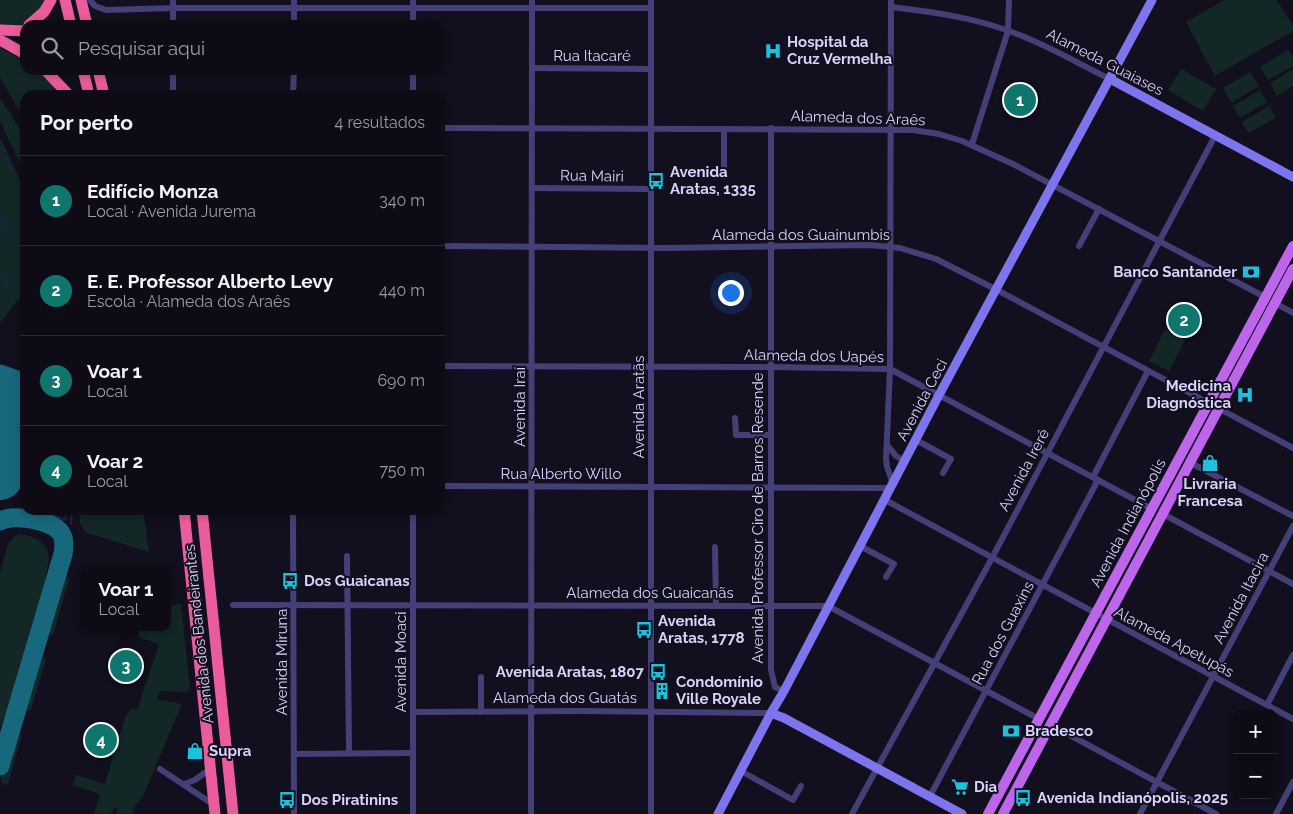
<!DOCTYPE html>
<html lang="pt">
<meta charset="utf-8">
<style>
:root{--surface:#0e0b16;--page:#17141f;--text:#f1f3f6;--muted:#9b9ba1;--line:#2e2b35;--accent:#0f766e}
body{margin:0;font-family:Raleway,sans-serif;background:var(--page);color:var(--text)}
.controls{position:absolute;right:15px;bottom:15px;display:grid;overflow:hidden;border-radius:10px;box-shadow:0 2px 8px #0003}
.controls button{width:45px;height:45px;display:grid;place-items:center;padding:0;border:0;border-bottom:1px solid var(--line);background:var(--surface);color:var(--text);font:25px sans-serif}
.you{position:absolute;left:730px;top:292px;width:18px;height:18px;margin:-12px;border:4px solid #fff;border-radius:50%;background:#1a73e8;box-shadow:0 0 0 8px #1a73e833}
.badge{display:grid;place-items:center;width:32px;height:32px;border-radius:50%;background:var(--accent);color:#fff;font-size:16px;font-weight:700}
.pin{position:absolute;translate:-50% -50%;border:2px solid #fff;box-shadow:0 1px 5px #0006}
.popup{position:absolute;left:81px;top:566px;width:90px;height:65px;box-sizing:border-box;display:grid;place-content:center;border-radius:10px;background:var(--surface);filter:drop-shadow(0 1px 4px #0005);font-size:16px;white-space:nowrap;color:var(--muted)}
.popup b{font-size:19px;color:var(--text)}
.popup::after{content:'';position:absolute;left:50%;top:100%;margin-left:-10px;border:10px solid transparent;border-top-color:var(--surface)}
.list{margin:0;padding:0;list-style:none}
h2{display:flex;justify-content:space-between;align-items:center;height:65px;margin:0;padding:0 20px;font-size:21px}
h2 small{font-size:16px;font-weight:400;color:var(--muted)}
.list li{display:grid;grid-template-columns:32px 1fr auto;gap:15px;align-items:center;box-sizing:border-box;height:90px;padding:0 20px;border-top:1px solid var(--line)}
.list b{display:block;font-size:19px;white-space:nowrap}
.list p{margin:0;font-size:16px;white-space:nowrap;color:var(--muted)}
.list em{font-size:16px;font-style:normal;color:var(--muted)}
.icon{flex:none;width:28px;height:28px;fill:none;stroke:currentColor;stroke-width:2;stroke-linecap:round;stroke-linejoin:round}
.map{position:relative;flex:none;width:1293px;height:814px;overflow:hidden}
.search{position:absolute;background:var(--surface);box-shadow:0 2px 8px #0003;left:20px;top:20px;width:425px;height:55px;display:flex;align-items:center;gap:12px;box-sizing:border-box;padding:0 18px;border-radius:15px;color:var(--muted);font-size:19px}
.panel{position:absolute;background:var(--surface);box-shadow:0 2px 8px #0003;left:20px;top:90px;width:425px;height:425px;border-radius:15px}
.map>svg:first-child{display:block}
.green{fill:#132727}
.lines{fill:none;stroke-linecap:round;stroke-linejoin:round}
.stream{stroke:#152542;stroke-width:2}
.taxiway{stroke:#17687c;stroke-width:19}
.runway{stroke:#17687c;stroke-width:46}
.street{stroke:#444077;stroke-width:6}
.secondary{stroke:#7c75ed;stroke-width:9}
.primary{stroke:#be66eb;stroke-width:10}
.highway{stroke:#ea5c9b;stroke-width:11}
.labels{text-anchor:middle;stroke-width:4;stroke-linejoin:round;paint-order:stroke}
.poi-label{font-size:15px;font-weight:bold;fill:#d8d2f9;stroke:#120f1e;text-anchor:start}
.street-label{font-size:15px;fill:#d8d2f9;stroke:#120f1e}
</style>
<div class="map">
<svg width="1293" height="814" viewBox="0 0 1293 814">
<rect width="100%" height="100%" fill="#120f1e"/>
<g class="green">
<polygon points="0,0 44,0 42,8 21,27 0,25"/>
<polygon points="1224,0 1277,0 1293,26 1293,31 1215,76 1186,22"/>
<polygon points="0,48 22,59 25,61 25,70 36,70 64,95 25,95 25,121 0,77"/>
<polygon points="1288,50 1293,58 1293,66 1268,80 1260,67"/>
<polygon points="1181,69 1216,89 1203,111 1168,90"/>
<polygon points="1293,69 1293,86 1277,96 1270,83"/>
<polygon points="1250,72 1259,86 1231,103 1223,88"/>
<polygon points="1260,90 1267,102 1240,118 1233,106"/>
<polygon points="0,98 25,137 25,174 0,121"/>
<polygon points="1269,106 1276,118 1248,133 1242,122"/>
<polygon points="0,141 25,196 25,305 18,300 0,323"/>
<polygon points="1165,329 1185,340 1169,371 1149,361"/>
<path d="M81 510H143L149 552 87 533C79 527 79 519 81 510Z"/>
<path d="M21 534C32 536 45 541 48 553 50 560 47 569 46 576 40 626 23 682 0 727V573L8 544 15 536Z"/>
<polygon points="67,577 69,580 53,635 47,635 45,631 59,580 63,578"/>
<path d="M181 604 190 688 186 692 160 691 157 699 182 704 143 796 133 809V814H116L118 809 114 807 111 814H94L100 794 73 785 76 775 105 784 125 717 131 709 137 710 159 644 138 637 140 627C151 627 159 630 170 627L168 610 171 605Z"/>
<polygon points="41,655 45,657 46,660 31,710 27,711 24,708 24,703 38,657"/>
<polygon points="17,733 22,735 8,784 5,785 1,782 1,777 13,736"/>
</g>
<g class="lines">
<g class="stream">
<polyline points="0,140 25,194"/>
<polyline points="0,215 25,265"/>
<polyline points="0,274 9,289 25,303"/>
<polyline points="38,510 66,520 64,510"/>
<polyline points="71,524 72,510"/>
</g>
<g class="taxiway">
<polyline points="0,374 25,383"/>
<path d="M0 385C14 401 15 408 14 429"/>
<path d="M0 521C14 513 55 520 62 535 65 541 64 548 63 554L0 766"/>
</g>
<polyline class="runway" points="0,477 25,396"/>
<g class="street">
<polyline points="90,0 95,6 106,10 173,8 651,8"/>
<polyline points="413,0 413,25"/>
<polyline points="651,0 651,814"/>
<polyline points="891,0 890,369 886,459 887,467 893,484"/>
<path d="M891 7C934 12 977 18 1017 34 1049 46 1079 64 1110 79"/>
<polyline points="173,25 173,0"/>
<polyline points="294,25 294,0"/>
<polyline points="532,68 651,69"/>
<polyline points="173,70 173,95"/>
<polyline points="413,70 413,95"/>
<polyline points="293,95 294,70"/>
<polyline points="440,128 913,130 939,134 962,141 1013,164 1265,297"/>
<polyline points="771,128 771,670 775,687 784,691"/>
<polyline points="724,129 724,176"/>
<polyline points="972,144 1008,31 1009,0"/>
<polyline points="532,188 651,189"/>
<polyline points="440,246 666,248 870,245 900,248 936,259 997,290 1293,448"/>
<polyline points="1079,246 1099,209"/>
<polyline points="1275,303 1293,313"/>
<polyline points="440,366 771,367 890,369 1152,509"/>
<polyline points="735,418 736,435 771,435"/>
<polyline points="916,440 951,459 943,473"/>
<polyline points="887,445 896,456 905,461"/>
<polyline points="1189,462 1293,516"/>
<polyline points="1093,477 1148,371"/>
<polyline points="440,486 891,488"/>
<polyline points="885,500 1293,719"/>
<polyline points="293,510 294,814"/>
<polyline points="1163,514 1293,584"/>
<polyline points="860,546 894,564 886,577"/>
<polyline points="715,547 716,606"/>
<polyline points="347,556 349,753"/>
<polyline points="233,605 828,606 1039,719"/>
<polyline points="481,677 481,712"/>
<polyline points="1267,705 1293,655"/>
<polyline points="413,712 580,711 771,713"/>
<polyline points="1051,725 1216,814"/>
<polyline points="295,754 413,753"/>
<polyline points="160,769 214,805"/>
<polyline points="741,771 793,800 801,786"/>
<polyline points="184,784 195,780 210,769"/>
<polyline points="930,796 1098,480"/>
<polyline points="413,814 413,510"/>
<polyline points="531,814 532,0"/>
<polyline points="852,814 992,558 1215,136"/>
<polyline points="1140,814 1293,526"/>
<polyline points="1276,814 1293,782"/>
</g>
<g class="secondary">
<polyline points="1110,79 1293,177"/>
<polyline points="771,713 784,718 962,814"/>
<polyline points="718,814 771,713 784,691 939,395 1152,0"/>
</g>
<g class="primary">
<polyline points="988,814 1293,246"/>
<polyline points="1003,814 1293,269"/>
</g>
<g class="highway">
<polyline points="65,0 71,25"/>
<polyline points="81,0 87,25"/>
<polyline points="29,25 44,12 51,0"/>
<polyline points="0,30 25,31"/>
<polyline points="0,40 25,54"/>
<polyline points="45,70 69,95"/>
<polyline points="83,70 89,95"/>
<polyline points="98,70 104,95"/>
<polyline points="184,510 215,814"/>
<polyline points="202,510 233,814"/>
</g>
</g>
<defs>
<g id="hospital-bare" transform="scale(1.35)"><path d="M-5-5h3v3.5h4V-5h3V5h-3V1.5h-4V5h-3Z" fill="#1cc1db" stroke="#120f1e" stroke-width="2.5" paint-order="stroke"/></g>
<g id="bus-bare" transform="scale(1.35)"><path d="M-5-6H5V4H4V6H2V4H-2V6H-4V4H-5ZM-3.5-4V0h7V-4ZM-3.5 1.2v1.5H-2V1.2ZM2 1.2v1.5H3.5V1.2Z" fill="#1cc1db" stroke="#120f1e" stroke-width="2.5" paint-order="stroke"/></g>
<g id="bank-bare" transform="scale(1.35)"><path d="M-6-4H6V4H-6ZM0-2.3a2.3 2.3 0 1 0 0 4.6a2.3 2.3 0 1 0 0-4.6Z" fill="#1cc1db" stroke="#120f1e" stroke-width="2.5" paint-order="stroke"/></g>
<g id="shop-bare" transform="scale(1.35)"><path d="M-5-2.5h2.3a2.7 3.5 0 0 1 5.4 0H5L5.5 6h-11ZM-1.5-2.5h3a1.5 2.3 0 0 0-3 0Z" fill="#1cc1db" stroke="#120f1e" stroke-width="2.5" paint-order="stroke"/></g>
<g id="building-bare" transform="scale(1.35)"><path d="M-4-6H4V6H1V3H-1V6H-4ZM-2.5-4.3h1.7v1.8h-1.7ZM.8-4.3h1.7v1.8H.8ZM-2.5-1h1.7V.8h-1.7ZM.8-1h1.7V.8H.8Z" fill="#1cc1db" stroke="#120f1e" stroke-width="2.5" paint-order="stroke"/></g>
<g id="supermarket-bare" transform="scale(1.35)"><path d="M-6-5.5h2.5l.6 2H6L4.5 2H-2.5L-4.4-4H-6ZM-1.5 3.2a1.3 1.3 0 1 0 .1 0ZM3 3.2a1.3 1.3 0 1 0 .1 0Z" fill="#1cc1db" stroke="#120f1e" stroke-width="2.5" paint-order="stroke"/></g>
</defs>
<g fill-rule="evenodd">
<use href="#hospital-bare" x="773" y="51"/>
<use href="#bus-bare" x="656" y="181"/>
<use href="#bank-bare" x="1251" y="272"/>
<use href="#hospital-bare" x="1245" y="395"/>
<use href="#shop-bare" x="1210" y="463"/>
<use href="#bus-bare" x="290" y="581"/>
<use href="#bus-bare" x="644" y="630"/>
<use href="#bus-bare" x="658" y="672"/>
<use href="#building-bare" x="662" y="691"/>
<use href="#bank-bare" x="1011" y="731"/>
<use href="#shop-bare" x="195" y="751"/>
<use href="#supermarket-bare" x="960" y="787"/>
<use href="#bus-bare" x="1023" y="798"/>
<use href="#bus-bare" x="287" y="800"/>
</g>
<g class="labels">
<g class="poi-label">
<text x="787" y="47">Hospital da<tspan x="787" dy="17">Cruz Vermelha</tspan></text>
<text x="670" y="177">Avenida<tspan x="670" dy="17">Aratas, 1335</tspan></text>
<text x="1237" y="277" text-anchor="end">Banco Santander</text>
<text x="1231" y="391" text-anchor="end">Medicina<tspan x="1231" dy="17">Diagnóstica</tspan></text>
<text x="1210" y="489" text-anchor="middle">Livraria<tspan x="1210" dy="17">Francesa</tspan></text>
<text x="304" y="586">Dos Guaicanas</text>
<text x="658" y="626">Avenida<tspan x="658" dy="17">Aratas, 1778</tspan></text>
<text x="644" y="677" text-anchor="end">Avenida Aratas, 1807</text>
<text x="676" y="687">Condomínio<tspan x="676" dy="17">Ville Royale</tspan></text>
<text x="1025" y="736">Bradesco</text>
<text x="209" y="756">Supra</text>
<text x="974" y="792">Dia</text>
<text x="1037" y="803">Avenida Indianópolis, 2025</text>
<text x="301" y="805">Dos Piratinins</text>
</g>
<g class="street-label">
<text x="592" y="61">Rua Itacaré</text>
<text transform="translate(1105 62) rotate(27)" y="5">Alameda Guaiases</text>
<text transform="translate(858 118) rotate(2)" y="5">Alameda dos Araês</text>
<text transform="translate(592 176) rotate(1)" y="5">Rua Mairi</text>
<text x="801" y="240">Alameda dos Guainumbis</text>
<text transform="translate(814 356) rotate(1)" y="5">Alameda dos Uapés</text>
<text transform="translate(922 400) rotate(-62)" y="5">Avenida Ceci</text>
<text transform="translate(520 407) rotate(-90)" y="5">Avenida Iraí</text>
<text transform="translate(639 407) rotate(-90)" y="5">Avenida Aratãs</text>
<text transform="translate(1024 470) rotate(-62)" y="5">Avenida Irerê</text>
<text x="561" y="479">Rua Alberto Willo</text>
<text transform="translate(758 518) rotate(-90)" y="5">Avenida Professor Ciro de Barros Resende</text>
<text transform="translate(1128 523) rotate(-62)" y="5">Avenida Indianópolis</text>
<text x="650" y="598">Alameda dos Guaicanãs</text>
<text transform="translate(1241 598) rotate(-62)" y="5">Avenida Itacira</text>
<text transform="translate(1003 633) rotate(-62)" y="5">Rua dos Guaxins</text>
<text transform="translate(199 634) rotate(-96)" y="5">Avenida dos Bandeirantes</text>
<text transform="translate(1174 642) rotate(28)" y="5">Alameda Apetupás</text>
<text transform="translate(282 662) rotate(-90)" y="5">Avenida Miruna</text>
<text transform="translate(401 662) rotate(-90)" y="5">Avenida Moaci</text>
<text x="565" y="703">Alameda dos Guatás</text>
</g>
</g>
</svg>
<div class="controls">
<button>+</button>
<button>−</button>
</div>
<div class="you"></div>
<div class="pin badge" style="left:1020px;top:100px">1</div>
<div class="pin badge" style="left:1184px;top:320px">2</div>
<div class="pin badge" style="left:126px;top:666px">3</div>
<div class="popup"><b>Voar 1</b>Local</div>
<div class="pin badge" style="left:101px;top:740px">4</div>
<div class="search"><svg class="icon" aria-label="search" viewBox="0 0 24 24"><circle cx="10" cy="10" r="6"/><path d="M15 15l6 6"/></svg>Pesquisar aqui</div>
<section class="panel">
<h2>Por perto<small>4 resultados</small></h2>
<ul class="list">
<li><span class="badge">1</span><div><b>Edifício Monza</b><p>Local · Avenida Jurema</p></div><em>340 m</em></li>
<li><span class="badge">2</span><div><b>E. E. Professor Alberto Levy</b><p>Escola · Alameda dos Araês</p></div><em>440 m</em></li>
<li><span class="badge">3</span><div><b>Voar 1</b><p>Local</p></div><em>690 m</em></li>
<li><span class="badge">4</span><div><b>Voar 2</b><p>Local</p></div><em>750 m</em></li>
</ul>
</section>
</div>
